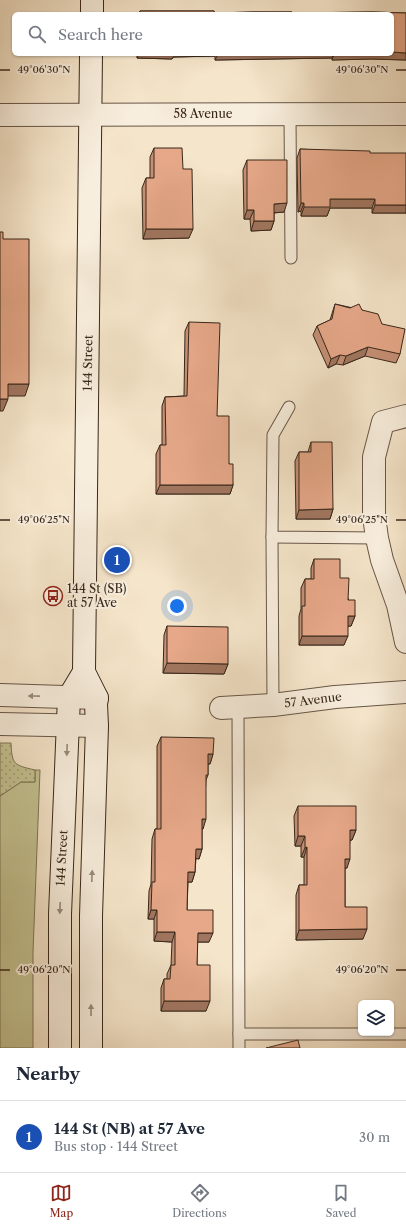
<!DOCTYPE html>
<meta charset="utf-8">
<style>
:root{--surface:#fff;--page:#f6f6f7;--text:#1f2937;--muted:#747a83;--line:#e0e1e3;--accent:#8f2418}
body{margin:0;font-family:"Libre Caslon Text",serif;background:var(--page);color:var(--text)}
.controls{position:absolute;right:12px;bottom:12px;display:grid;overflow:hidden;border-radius:6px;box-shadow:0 1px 3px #0004}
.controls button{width:36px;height:36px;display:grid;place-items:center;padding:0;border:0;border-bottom:1px solid var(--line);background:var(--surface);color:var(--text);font:20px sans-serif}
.you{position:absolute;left:177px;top:606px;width:14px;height:14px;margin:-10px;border:3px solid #fff;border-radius:50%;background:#1a73e8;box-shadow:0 0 0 6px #1a73e833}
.badge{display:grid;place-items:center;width:26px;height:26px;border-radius:50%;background:var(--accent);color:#fff;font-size:13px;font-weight:700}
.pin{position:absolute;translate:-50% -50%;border:2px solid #fff;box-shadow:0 1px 4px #0006}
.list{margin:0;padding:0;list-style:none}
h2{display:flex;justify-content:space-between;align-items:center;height:52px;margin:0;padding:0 16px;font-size:17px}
h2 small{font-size:13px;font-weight:400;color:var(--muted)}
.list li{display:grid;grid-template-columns:26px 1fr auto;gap:12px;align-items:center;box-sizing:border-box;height:72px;padding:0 16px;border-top:1px solid var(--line)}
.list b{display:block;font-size:15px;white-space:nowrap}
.list p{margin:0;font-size:13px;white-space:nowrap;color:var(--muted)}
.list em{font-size:13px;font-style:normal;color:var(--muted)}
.icon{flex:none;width:22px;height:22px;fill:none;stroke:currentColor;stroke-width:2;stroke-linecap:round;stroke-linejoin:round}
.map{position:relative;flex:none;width:406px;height:1048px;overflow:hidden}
.search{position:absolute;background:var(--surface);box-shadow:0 1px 3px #0004;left:12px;right:12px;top:12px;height:44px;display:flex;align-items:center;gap:10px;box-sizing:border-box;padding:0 14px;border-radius:6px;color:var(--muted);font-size:15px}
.sheet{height:124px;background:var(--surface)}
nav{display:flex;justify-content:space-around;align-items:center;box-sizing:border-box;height:56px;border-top:1px solid var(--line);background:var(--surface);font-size:11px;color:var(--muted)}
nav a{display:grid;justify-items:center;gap:2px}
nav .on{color:var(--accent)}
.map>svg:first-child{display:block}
.grass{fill:#c4c291;stroke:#7e7456}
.garden{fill:url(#garden-dots);stroke:#7e7456}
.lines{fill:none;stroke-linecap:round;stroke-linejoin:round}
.service-casing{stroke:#675647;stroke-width:13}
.minor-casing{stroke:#675647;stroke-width:24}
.tertiary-casing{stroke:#675647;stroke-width:24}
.secondary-casing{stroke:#38271b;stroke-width:24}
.service{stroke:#f8eedd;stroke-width:11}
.minor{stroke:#f8eedd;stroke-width:22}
.tertiary{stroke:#f8eedd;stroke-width:22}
.secondary{stroke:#f8eedd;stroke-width:22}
.wall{fill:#c69076;stroke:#38271b}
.shaded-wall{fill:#a17660;stroke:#38271b}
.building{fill:#e6a889;stroke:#38271b}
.oneway{fill:#988a7c}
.ticks{fill:none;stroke:#38271b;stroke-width:1.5}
.labels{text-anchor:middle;stroke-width:4;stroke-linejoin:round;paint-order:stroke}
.street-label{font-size:12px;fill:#38271b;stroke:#f8eedd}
.poi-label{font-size:12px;fill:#38271b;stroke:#f8eedd;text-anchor:start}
.ticks-label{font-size:10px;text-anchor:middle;fill:#38271b;stroke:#f8eedd;stroke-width:4;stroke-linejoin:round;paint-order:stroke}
</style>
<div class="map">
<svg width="406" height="1048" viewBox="0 0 406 1048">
<defs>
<pattern id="garden-dots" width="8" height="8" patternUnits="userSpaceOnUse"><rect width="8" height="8" fill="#c4c291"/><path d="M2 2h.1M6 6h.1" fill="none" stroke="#a09e76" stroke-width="1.8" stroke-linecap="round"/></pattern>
</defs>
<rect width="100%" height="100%" fill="#f5e5ca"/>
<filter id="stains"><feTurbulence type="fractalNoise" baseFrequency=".005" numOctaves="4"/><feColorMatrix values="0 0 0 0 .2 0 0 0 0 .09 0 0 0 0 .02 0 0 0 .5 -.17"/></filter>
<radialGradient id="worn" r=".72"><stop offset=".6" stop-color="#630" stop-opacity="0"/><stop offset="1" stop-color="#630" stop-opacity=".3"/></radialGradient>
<polygon class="grass" points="35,770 40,770 33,952 33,1048 0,1048 0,796 21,782 35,782"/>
<path class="garden" d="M0 743H11C12 765 14 765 35 770V782H21L0 796Z"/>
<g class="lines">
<g class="service-casing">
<g id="service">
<polyline points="290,114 291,258"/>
<polyline points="289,407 273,435 272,537 377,538"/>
<polyline points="272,537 273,705"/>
<polyline points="238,708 239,1048"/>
<polyline points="239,1034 406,1034"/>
</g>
</g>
<g class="minor-casing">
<g id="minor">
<polyline points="406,416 383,422 374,457 374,516 377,538 382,560 398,605 406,642"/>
<polyline points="0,695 97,698"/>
<polyline points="221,708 273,705 335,697 406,692"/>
<polyline points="0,724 97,726"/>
</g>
</g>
<g class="tertiary-casing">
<polyline id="tertiary" points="0,115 406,114"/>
</g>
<g class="secondary-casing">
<g id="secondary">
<polyline points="92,14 92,0"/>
<polyline points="60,1048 60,914 69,697 84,672"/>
<polyline points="91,1048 91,916 97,726 96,704 97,698 84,672 84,670 91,54"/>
</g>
</g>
<use href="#service" class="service"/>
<use href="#minor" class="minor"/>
<use href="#tertiary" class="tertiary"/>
<use href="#secondary" class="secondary"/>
</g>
<g class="wall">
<polygon points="140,11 214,11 214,13 253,12 292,12 292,13 372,12 406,13 406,60 371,59 332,60 332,58 215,60 215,56 173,57 172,59 137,58 137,54 392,54 392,14 139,14"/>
<polygon points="154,148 183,169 189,238 143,239 142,188 146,178 150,178 150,157"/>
<polygon points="300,149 370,153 406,213 372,213 372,208 330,208 327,216 301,216 301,211 298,212 297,158"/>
<polygon points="247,160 284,212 274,213 274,221 271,230 251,231 250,219 244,219 243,170"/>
<polygon points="335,304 362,310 382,324 400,354 396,363 365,356 343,365 336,364 328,368 313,335 317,326 330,320"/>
<polygon points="189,322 217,416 229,464 233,485 230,494 156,494 156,454 160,445 162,445 162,406 165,397 184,396 185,331"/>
<polygon points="311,442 333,509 330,519 296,519 295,461 299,452 308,452"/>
<polygon points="314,559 340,578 355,616 351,626 348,626 344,645 299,645 299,616 301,609 301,588 305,579 311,579 311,568"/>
<polygon points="167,626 228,664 224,674 163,673 164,635"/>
<polygon points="161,737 213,754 210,764 208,764 208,775 206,780 203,829 202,829 202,849 199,859 196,858 195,872 192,882 188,882 187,910 209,942 197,942 197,965 206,1011 161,1011 161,988 164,979 167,979 167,974 171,965 172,942 154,941 154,919 148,919 149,891 151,884 152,839 155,829 157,829 157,746"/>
<polygon points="298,806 356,830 352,840 350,840 347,868 345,868 345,907 363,939 296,940 296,895 299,885 304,885 304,857 301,857 301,846 295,846 294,816"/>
</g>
<g class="shaded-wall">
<polygon points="392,52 406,53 406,60 371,59 332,60 334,54 392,54"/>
<polygon points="139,54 216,54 215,56 173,57 172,59 137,58"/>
<polygon points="218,54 333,54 332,58 215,60"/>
<polygon points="330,199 375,199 372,208 330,208 327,216 301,216 304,207"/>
<polygon points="287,203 284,212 270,213 274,204"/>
<polygon points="301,203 304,203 301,211 298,212"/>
<polygon points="375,205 406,205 406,213 372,213"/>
<polygon points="247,210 254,210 250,219 244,219"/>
<polygon points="254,221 274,221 271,230 251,231"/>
<polygon points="146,229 193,229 189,238 143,239"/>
<polygon points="368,347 365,356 343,365 346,356"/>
<polygon points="340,355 336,364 328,368 331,359"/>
<polygon points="8,384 29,384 25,396 3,396"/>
<polygon points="0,399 8,399 3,411 0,411"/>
<polygon points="160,485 233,485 230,494 156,494"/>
<polygon points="333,509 330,519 296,519 299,510"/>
<polygon points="348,616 355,616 351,626 344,626"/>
<polygon points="302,636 348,636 344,645 299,645"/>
<polygon points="167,663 228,664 224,674 163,673"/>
<polygon points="208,754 213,754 210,764 205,763"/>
<polygon points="202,819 206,819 203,829 199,829"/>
<polygon points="350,830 356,830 352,840 346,840"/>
<polygon points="298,836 305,836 301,846 295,846"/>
<polygon points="307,847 304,857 301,857 305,848"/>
<polygon points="196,849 202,849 199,859 192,858"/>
<polygon points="345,859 350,859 347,868 341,868"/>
<polygon points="188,872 195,872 192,882 184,882"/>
<polygon points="151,910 157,910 154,919 148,919"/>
<polygon points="367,929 363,939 296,940 299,930"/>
<polygon points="157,932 175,932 172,942 154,941"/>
<polygon points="198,933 213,933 209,942 194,942"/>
<polygon points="164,1001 210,1001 206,1011 161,1011"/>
</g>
<g class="building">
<polygon points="140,11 214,11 214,13 253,12 292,12 292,13 372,12 406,13 406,53 392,52 392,14 140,14"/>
<polygon points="154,148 182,148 183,169 192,169 193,229 146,229 146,178 154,178"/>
<polygon points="300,149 370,151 370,153 406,153 406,205 375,205 375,199 330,199 330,207 304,207 304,203 301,203"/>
<polygon points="247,160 287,160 287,203 274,204 274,221 254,221 254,210 247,210"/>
<polygon points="0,232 3,232 3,239 29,239 29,384 8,384 8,399 0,399"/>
<polygon points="335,304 350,308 359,304 362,310 378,314 382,324 405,329 400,354 368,347 346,356 340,355 331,359 317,326 332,319"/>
<polygon points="189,322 220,323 217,416 229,416 229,464 233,464 233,485 160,485 160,445 166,445 165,397 187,396"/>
<polygon points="311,442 332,442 333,509 299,510 299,452 311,452"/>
<polygon points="314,559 340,559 340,578 349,578 348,600 355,600 355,616 348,616 348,636 302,636 302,606 305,606 305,579 314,579"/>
<polygon points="167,626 228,627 228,664 167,663"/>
<polygon points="161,737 214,738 213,754 208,754 208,775 206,775 206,819 202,819 202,849 196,849 195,872 188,872 187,910 213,910 213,933 198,933 197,965 210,965 210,1001 164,1001 164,979 170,979 171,965 175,965 175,932 157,932 157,910 151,910 152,882 155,882 155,829 161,829"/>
<polygon points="298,806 356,806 356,830 350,830 350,859 345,859 345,907 367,907 367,929 299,930 299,885 307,885 307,847 305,848 305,836 298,836"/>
<polygon points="298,1040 300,1048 266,1048"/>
</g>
<defs><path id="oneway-solid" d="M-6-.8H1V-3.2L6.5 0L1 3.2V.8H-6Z"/></defs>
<g class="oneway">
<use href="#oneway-solid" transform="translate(34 696) rotate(-179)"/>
<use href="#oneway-solid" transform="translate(67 750) rotate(92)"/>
<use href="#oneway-solid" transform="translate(92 876) rotate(-88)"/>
<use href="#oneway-solid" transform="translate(60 908) rotate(92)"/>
<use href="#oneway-solid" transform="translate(91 1010) rotate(-90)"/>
</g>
<path class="ticks" d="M0 70H10M396 70H406M0 520H10M396 520H406M0 970H10M396 970H406"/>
<defs>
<g id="bus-ring" transform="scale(1)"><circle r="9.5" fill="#f8eedd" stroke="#8f2418" stroke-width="1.5"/><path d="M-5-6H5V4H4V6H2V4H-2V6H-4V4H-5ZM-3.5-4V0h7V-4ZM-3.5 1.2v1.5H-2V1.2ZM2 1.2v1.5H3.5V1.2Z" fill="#8f2418"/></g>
</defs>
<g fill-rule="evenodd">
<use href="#bus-ring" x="53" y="596"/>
</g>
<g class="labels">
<g class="street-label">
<text x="203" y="118">58 Avenue</text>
<text transform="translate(88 363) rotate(-89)" y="4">144 Street</text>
<text transform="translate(313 700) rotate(-7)" y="4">57 Avenue</text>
<text transform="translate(62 858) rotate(-87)" y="4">144 Street</text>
</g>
<g class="poi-label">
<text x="67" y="593">144 St (SB)<tspan x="67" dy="14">at 57 Ave</tspan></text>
</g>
</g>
<g class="ticks-label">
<text x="44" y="73">49°06'30"N</text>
<text x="362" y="73">49°06'30"N</text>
<text x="44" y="523">49°06'25"N</text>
<text x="362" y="523">49°06'25"N</text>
<text x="44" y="973">49°06'20"N</text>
<text x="362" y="973">49°06'20"N</text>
</g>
<rect width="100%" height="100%" filter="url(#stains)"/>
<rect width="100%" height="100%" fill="url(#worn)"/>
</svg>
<div class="controls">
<button><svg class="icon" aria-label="layers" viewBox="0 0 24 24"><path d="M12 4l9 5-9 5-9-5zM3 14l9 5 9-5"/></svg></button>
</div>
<div class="you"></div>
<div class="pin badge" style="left:117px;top:560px;background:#1a4fb4">1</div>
<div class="search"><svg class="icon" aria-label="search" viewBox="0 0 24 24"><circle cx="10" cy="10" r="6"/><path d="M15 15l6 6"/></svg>Search here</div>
</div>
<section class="sheet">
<h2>Nearby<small></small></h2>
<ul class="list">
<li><span class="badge" style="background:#1a4fb4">1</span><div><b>144 St (NB) at 57 Ave</b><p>Bus stop · 144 Street</p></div><em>30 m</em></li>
</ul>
</section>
<nav>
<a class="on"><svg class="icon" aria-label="map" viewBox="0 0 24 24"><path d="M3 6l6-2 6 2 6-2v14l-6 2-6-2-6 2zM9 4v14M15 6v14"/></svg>Map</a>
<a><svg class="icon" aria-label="directions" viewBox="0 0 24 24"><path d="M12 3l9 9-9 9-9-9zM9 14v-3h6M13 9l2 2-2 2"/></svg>Directions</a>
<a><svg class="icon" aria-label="saved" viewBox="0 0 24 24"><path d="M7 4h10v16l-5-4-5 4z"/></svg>Saved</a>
</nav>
